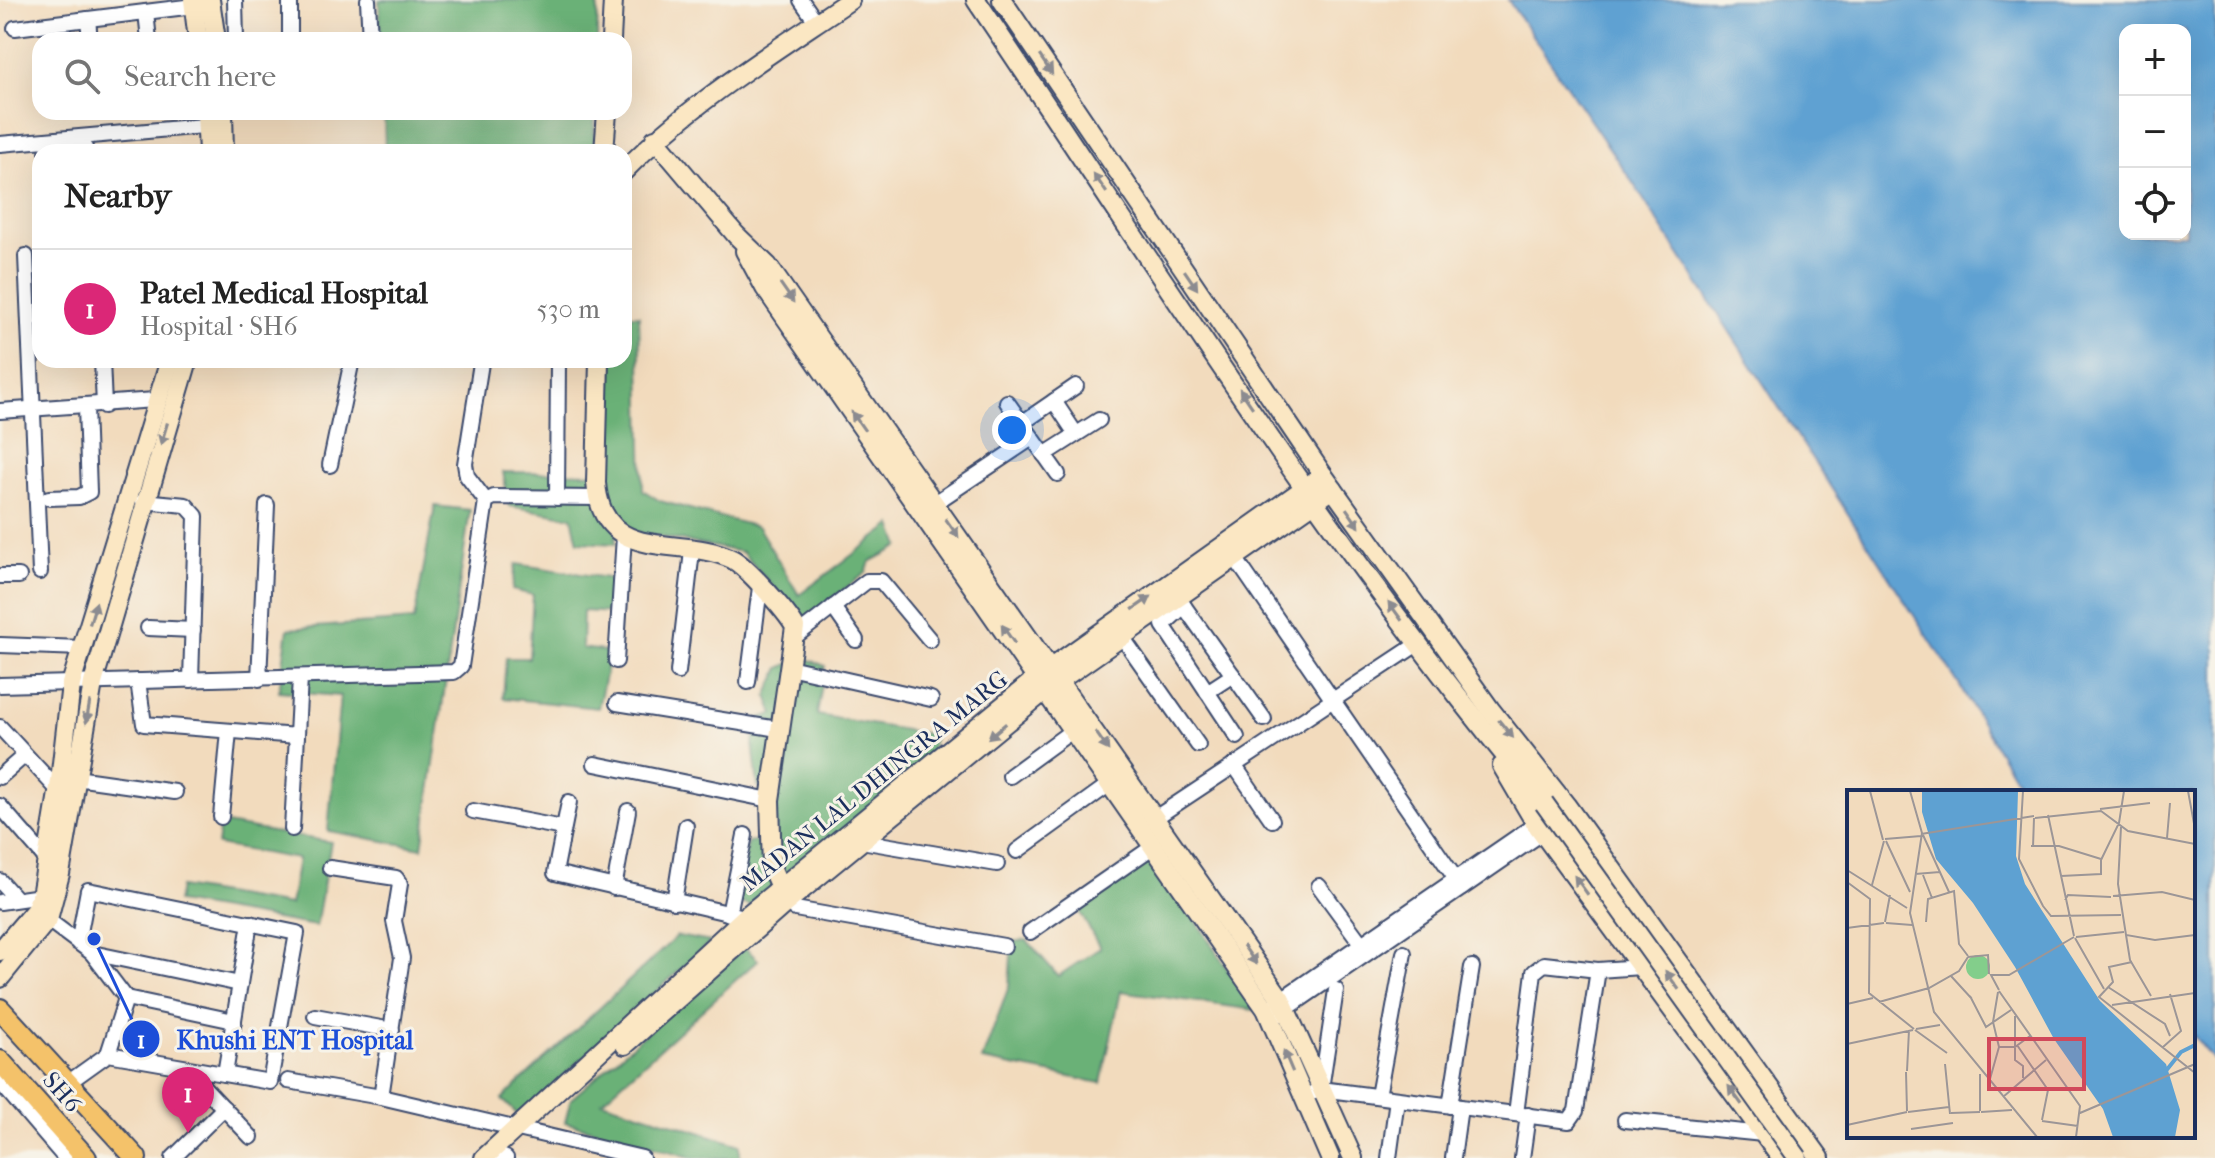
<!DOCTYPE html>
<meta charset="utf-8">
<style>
:root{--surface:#fff;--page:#f6f6f6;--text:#222;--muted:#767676;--line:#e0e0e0;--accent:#db2777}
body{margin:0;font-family:"IM FELL French Canon",serif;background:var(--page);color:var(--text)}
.controls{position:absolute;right:24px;top:24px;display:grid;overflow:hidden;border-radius:16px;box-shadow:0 8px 32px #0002}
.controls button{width:72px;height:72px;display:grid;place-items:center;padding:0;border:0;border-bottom:2px solid var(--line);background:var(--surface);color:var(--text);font:40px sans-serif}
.you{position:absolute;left:1012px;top:430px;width:28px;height:28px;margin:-20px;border:6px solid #fff;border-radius:50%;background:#1a73e8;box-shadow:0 0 0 12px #1a73e833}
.badge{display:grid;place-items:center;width:52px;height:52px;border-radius:50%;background:var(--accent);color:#fff;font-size:26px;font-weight:700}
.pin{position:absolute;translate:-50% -66px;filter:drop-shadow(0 2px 4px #0008)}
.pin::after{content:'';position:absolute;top:42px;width:28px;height:24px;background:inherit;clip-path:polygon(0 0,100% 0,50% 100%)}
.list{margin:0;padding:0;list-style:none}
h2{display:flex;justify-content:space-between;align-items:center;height:104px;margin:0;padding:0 32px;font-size:34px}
h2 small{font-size:26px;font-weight:400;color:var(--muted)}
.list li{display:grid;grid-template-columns:52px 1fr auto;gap:24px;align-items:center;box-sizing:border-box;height:120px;padding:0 32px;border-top:2px solid var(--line)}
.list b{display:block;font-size:30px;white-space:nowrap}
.list p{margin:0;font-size:26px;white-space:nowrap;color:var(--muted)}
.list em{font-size:26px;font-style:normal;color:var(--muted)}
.icon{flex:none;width:44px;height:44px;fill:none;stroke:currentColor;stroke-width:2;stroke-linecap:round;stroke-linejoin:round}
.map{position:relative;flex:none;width:2215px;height:1158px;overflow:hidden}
.search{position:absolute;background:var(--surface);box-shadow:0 8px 32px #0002;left:32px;top:32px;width:600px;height:88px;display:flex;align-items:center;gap:20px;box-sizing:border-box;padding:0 28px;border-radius:24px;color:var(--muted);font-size:30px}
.panel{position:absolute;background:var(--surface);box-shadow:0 8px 32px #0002;left:32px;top:144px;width:600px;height:224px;border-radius:24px}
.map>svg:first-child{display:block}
.forest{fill:#6ab177;stroke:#42706a;stroke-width:2}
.water{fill:#5ea1d2;stroke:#3c6898;stroke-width:2;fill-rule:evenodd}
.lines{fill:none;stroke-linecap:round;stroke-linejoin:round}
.street-casing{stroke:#3b496c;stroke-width:18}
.secondary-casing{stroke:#3b496c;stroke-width:22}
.primary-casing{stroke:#3b496c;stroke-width:24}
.street{stroke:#fff;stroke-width:14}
.secondary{stroke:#fbe7c3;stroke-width:18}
.primary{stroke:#f4c26a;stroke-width:20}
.secondary-bridge-casing{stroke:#3b496c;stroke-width:22;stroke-linecap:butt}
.secondary-bridge{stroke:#fbe7c3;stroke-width:18}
.oneway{fill:#8b8b90}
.labels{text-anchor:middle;stroke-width:6;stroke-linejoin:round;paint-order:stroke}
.street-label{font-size:24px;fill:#1b2f5e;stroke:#f7f3e8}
.inset-river{fill:none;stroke:#5ea1d2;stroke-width:4}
.inset-road{fill:none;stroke:#9c9697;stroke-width:2}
.view{fill:#d1495b;fill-opacity:0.15;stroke:#d1495b;stroke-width:4}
.inset-edge{fill:none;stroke:#1b2f5e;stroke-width:4}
.leader{fill:none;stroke:#1d4ed8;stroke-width:3}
.callout-dot{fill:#1d4ed8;stroke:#f7f3e8;stroke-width:3}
.mark-label{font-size:24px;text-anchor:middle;font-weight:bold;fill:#fff}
.callout-label{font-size:26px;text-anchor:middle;font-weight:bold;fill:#1d4ed8;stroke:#f7f3e8;stroke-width:6;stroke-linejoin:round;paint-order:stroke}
</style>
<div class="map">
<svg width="2215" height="1158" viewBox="0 0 2215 1158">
<rect width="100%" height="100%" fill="#f7f3e8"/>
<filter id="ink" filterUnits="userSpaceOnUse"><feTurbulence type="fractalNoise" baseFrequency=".0125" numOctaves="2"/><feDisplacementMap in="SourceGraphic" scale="16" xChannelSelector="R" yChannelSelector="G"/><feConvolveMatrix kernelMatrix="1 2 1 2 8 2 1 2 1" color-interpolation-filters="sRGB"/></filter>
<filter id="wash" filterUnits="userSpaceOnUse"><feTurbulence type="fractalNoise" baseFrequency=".006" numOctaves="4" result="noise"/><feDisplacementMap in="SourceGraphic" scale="32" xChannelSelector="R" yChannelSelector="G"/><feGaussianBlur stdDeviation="1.8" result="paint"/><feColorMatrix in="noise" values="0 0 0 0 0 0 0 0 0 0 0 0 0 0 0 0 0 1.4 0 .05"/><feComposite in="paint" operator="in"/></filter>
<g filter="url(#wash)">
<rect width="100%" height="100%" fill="#f2dbbd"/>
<g class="forest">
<polygon points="379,0 598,0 597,40 381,40"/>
<polygon points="384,112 595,112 594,152 385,152"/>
<polygon points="624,315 639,315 643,490 660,501 758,527 799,595 892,525 900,546 870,562 866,573 803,620 742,552 635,532 615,537 616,544 578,542 572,517 509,506 503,472 604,473 604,360 624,360"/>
<polygon points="435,506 470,510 422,848 328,831 340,696 279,691 288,629 414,620"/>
<polygon points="516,564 614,579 614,613 583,611 582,648 610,652 598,708 503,698 506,658 529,658 533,595 512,590"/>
<polygon points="802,657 825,666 817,715 935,735 929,759 751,906 736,902 748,842 775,837 776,794 758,786 753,743 760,718 774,714 767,696 780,668"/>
<polygon points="220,823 331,842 316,926 177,902 180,887 290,905 298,859 217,845"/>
<polygon points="1146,861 1160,865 1254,1010 1121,991 1101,1083 982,1060 1009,986 1012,942 1027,940 1058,976 1100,948 1080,912"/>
<polygon points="677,936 711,942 519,1116 502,1099"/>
<polygon points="744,947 758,960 602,1101 740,1145 740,1158 694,1158 565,1122 571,1099"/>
</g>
<path class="water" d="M1508 0H2215V1062L2193 1035V792H2023L1958 683 1631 180ZM2125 30H2185V234H2125Z"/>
</g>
<g filter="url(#ink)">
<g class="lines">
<g class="street-casing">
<g id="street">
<polyline points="235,0 236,40"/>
<polyline points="290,0 290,40"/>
<polyline points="368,0 370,40"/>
<polyline points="801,0 817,23"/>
<polyline points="146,12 149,40"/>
<polyline points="88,19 90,40"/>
<polyline points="15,28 194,6"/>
<polyline points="0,144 215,125"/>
<polyline points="47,152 85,148"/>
<polyline points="26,256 40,572"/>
<polyline points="102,360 104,406"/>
<polyline points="481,363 465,464 467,476 486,501"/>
<polyline points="1054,401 1076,434"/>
<polyline points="1007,402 1058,474"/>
<polyline points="0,411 155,400"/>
<polyline points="1022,423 1076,386"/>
<polyline points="1044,455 1099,420"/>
<polyline points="330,465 352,360"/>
<polyline points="49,498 79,497 89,492 86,407"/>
<polyline points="557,498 558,360"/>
<polyline points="143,501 186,505 196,516 191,680"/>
<polyline points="926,509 1032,438"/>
<polyline points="1231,552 1462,888"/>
<polyline points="0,576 19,576"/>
<polyline points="1174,592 1264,719"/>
<polyline points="1184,606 1163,625 1237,737"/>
<polyline points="833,607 856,640"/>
<polyline points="148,628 193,630"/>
<polyline points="1118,631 1198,745"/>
<polyline points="796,636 867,581 881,581 930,640"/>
<polyline points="0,645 82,648"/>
<polyline points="616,661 624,536"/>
<polyline points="789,667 931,699"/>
<polyline points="678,672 692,551"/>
<polyline points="259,679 267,505"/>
<polyline points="138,681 144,724 297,736"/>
<polyline points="748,682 760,587"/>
<polyline points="0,685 454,672 461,666 486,501 494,497 599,498"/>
<polyline points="1207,692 1233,675"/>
<polyline points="617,703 778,729"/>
<polyline points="0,727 58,790"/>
<polyline points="595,764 770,800"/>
<polyline points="1234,765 1272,820"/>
<polyline points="1010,776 1073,730"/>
<polyline points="0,777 25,755"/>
<polyline points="76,778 175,792"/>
<polyline points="569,802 555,873 745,917 750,923"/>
<polyline points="0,806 48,861"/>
<polyline points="473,811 563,828"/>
<polyline points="221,817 229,731"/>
<polyline points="1155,818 1419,643"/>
<polyline points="292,829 300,678"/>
<polyline points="855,840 997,864"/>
<polyline points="1017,851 1111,783"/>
<polyline points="330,868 396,878 400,884 394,921 402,958 381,1097 642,1158"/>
<polyline points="0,881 16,899"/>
<polyline points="1319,886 1366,950"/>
<polyline points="614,888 628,811"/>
<polyline points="0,902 41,896"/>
<polyline points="674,902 686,826"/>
<polyline points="787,902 795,909 1004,946"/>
<polyline points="40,914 92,953 126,998 108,1054 270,1082 297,933 88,890 78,943"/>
<polyline points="729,914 745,835"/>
<polyline points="1030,932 1154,846"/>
<polyline points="92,953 240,984"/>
<polyline points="126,998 234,1021"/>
<polyline points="1273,1005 1536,824"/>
<polyline points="1279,1014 1542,833"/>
<polyline points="315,1016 392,1030"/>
<polyline points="225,1074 250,923"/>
<polyline points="288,1081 381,1097"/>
<polyline points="0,1082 65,1158"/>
<polyline points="69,1082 108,1054"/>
<polyline points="199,1082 251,1137"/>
<polyline points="1321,1089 1336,990"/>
<polyline points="1314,1092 1321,1089 1569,1121 1576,1111 1598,970 1641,967"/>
<polyline points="1378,1096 1404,953"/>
<polyline points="1450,1106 1472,967"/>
<polyline points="1516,1114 1534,972 1544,964 1598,970"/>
<polyline points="1625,1120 1763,1134"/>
<polyline points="501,1156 506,1158"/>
<polyline points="173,1158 224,1108"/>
<polyline points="1389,1158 1397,1099"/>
<polyline points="1453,1158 1460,1107"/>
<polyline points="1522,1158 1528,1115"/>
</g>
</g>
<g class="secondary-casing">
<g id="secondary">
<polyline points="193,0 198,40"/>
<polyline points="210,0 216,40"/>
<path d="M976 0C1159 271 1334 552 1544 803"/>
<polyline points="1002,0 1323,475 1490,709 1566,805 1820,1158"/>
<polyline points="611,40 613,0"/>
<polyline points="206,112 208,152"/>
<polyline points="223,112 224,152"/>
<polyline points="655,139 736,235 768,266 1281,999 1353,1158"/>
<polyline points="604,152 607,112"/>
<path d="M624 171C690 103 772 53 850 0"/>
<polyline points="745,251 765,288 1266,1009 1330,1158"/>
<path d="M599 360 596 483C603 566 681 534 732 559 746 566 787 612 795 627L770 800 772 869 785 899"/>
<polyline points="1502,766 1536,824 1781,1158"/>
<polyline points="0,951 35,910 41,896 60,781 71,684 170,360"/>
<polyline points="0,978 48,919 60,874 93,683 188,360"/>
<polyline points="625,1045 787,902 1047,689 1333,489"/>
<polyline points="484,1158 745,917 1038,677 1323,475"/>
</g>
</g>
<g class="primary-casing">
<g id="primary">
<polyline points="0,1009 136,1158"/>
<polyline points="0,1061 86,1158"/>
</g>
</g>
<use href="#street" class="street"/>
<use href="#secondary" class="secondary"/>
<use href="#primary" class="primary"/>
<g class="secondary-bridge-casing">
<polyline id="secondary-bridge" points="1544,803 1798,1158"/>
</g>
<use href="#secondary-bridge" class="secondary-bridge"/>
</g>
<defs><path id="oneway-solid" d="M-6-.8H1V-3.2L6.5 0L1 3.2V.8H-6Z" transform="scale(2)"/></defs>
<g class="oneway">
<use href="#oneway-solid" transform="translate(1046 65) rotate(56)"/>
<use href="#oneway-solid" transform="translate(1100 183) rotate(-124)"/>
<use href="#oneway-solid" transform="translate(1191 280) rotate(56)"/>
<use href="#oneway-solid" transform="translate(787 293) rotate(55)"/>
<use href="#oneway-solid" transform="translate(1246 398) rotate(-124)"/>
<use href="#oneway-solid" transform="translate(858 421) rotate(-125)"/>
<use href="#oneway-solid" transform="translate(164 434) rotate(107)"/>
<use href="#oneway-solid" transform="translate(1353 518) rotate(55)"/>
<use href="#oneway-solid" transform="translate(952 528) rotate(55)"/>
<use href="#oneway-solid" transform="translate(1142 603) rotate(-35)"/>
<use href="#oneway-solid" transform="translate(1395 611) rotate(-126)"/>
<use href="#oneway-solid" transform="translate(93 613) rotate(-73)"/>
<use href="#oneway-solid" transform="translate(1008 634) rotate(-125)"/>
<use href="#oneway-solid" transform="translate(88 712) rotate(100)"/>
<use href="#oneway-solid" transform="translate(1506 729) rotate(51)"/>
<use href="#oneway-solid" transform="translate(997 731) rotate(140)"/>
<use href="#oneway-solid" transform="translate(1102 741) rotate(55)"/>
<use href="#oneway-solid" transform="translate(1581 885) rotate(-126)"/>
<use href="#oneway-solid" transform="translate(1250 955) rotate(55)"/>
<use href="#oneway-solid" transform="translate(1672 980) rotate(-126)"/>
<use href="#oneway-solid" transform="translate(1288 1061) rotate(-113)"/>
<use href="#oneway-solid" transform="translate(1735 1095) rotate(-126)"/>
</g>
</g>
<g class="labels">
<g class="street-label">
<text transform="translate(874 781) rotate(-39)" y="8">MADAN LAL DHINGRA MARG</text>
<text transform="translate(62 1092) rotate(49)" y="8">SH6</text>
</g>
</g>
<g transform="translate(1847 790)">
<rect width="348" height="348" fill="#f2dbbd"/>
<path d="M119 177a12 12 0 1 1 24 0a12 12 0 1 1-24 0Z" fill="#83ce8b"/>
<path d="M75 1H171L169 66 178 94 253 211 319 274 333 320 328 347H266L256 319 207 249 168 177 126 113 89 69 75 22Z" fill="#5ea1d2"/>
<path class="inset-river" d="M318 282 334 262 348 255"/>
<path class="inset-road" d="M23 1 36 50M63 1 75 43 63 123 87 222 190 347M176 1 172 69 196 116 204 126 274 125M341 1 348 39M253 19 303 13M201 25 227 146M188 28 254 21 281 41 348 54M274 37 271 94 279 145 308 150 348 145M74 44 187 26M76 45 102 102M320 48 323 13M38 49 74 46M39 51 63 102M184 56H212L254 69M186 57 187 28M0 80 60 118M68 84 93 82M76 85 85 108M214 86 254 84V70L272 33 277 1M0 92 23 109 22 203 67 239M25 95 37 51M266 106 315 102 348 110M218 110 221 105 264 107M38 132 43 105M79 132 81 109 107 101 112 154 121 166M39 133 65 135M0 138 37 133M279 145 283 170 304 206M229 147 277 142M228 148 257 199M121 167 141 165 142 184M285 172 262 177 266 192 252 207 348 283M104 186 125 209M261 197 318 234 323 246M152 200 144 185H162L227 147M152 201 233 316 229 347M123 206 139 237 164 220M32 212 82 198 112 181 121 167M0 214 26 208M265 215 348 203M168 226V270L176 276V288M69 239 93 235M68 240 100 263M0 254 66 240M170 255 201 300 195 330M152 257H168L183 246M316 257 334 241 323 204M98 274 103 324M60 281 62 240M59 282 60 321M143 289 152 257 146 232 151 202M156 307 199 270M133 321V284M61 322 102 317M134 322 165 320M104 323 133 322M233 323 348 274M195 331 231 336M0 335 60 322M64 339 106 333"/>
<path class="view" d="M142 249H237V299H142Z"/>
<rect width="348" height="348" class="inset-edge"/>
</g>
<path class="leader" d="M94 939L141 1039"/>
<g class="callout-dot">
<circle cx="94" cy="939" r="8"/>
<circle cx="141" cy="1039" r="20"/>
</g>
<g class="mark-label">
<text x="141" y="1048">1</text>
</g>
<g class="callout-label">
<text x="295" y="1049">Khushi ENT Hospital</text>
</g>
</svg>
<div class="controls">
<button>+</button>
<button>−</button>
<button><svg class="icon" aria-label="locate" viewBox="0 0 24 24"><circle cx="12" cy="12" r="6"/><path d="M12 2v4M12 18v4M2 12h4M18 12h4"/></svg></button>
</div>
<div class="you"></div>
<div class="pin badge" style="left:188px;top:1133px">1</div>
<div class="search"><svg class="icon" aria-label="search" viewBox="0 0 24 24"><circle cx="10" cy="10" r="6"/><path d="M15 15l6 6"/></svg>Search here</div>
<section class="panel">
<h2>Nearby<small></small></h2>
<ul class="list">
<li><span class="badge">1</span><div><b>Patel Medical Hospital</b><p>Hospital · SH6</p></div><em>530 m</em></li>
</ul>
</section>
</div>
